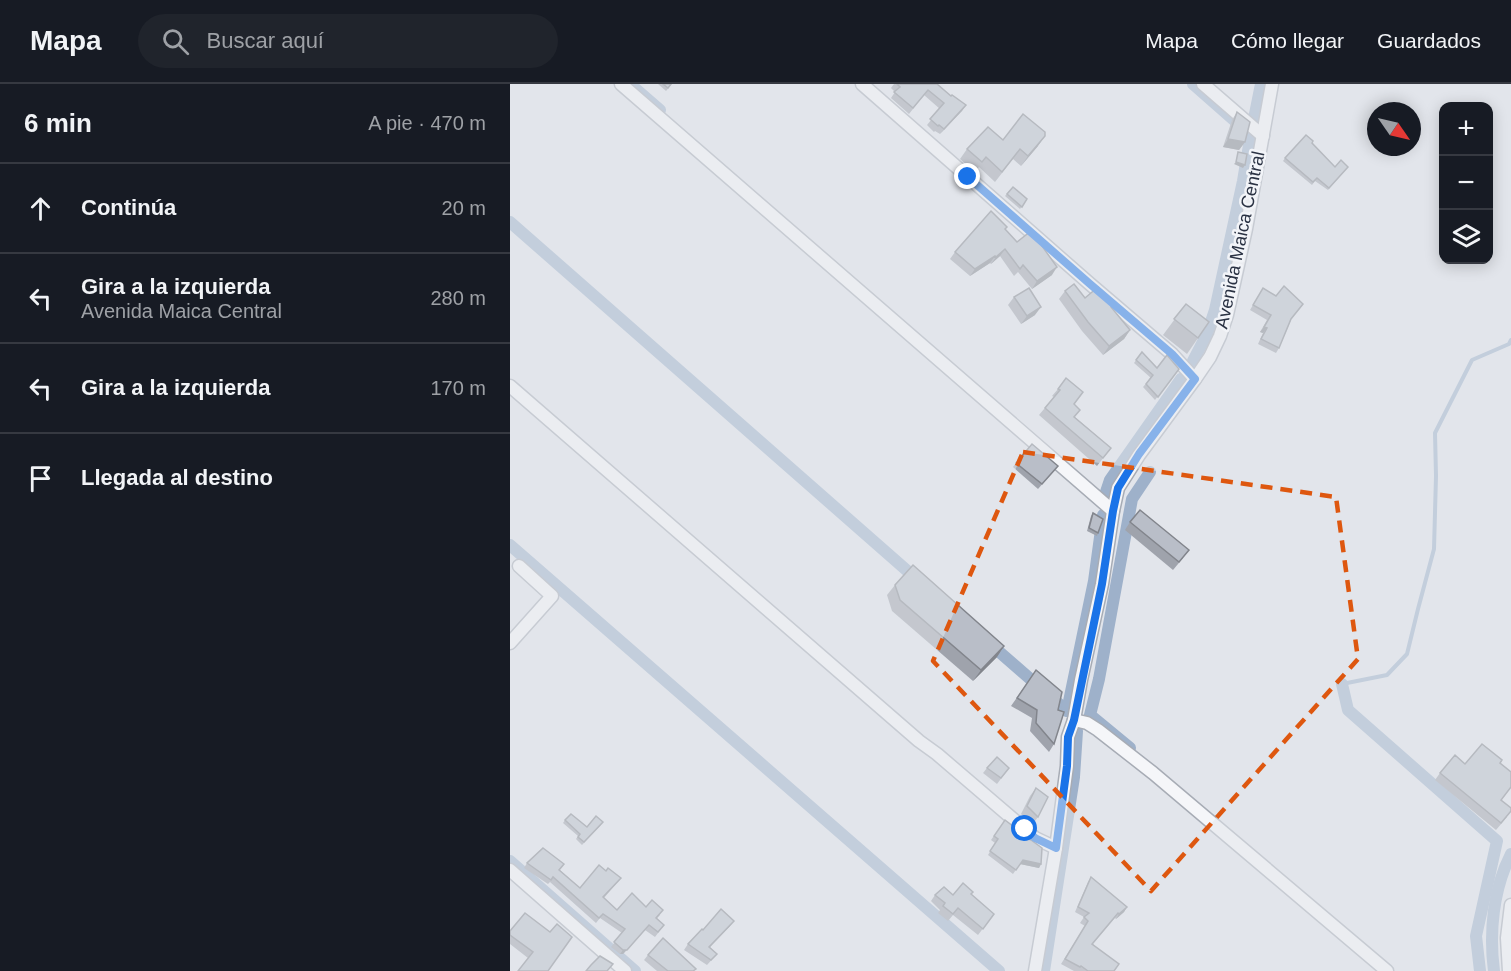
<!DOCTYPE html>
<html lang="es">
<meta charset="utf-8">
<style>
:root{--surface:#171b24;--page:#20242c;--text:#f1f3f6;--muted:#9ea1a6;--line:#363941}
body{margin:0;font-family:Arial,sans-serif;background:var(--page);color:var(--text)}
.controls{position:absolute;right:18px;top:18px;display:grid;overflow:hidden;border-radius:12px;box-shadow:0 3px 15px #0003}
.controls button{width:54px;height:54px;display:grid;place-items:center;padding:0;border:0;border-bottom:2px solid var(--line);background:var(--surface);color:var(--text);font:30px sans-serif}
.compass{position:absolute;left:857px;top:18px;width:54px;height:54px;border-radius:50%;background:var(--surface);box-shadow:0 3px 15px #0003;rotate:124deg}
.stop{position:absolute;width:18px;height:18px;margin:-14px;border:4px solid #1a73e8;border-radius:50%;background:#fff}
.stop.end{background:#1a73e8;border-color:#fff;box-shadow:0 2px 6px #0008}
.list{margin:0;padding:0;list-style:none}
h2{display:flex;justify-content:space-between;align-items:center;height:78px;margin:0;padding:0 24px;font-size:26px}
h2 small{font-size:20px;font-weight:400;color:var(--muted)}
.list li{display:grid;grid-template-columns:39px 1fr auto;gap:18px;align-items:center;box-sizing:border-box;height:90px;padding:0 24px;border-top:2px solid var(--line)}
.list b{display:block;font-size:22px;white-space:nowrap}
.list p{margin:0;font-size:20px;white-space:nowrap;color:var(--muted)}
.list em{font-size:20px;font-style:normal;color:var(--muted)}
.icon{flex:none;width:33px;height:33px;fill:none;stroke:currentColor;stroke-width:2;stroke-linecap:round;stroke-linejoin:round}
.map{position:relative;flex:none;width:1001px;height:887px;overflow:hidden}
header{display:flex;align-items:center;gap:36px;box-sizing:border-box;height:84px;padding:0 30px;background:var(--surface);border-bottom:2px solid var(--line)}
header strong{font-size:28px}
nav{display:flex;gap:33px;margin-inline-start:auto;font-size:21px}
.search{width:420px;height:54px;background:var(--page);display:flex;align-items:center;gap:15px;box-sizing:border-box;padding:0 21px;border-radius:33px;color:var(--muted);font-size:22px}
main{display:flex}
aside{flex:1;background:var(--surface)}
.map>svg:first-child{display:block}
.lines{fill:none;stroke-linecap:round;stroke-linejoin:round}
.stream{stroke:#9eb1ca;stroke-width:4}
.canal{stroke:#9eb1ca;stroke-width:12}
.minor-casing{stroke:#a7acb5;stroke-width:15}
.minor{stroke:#f5f6f9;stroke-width:12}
.wall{fill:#9fa3ac}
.shaded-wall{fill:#82858c}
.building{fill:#b9bec8;stroke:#82858c;stroke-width:1.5}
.route{stroke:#1a73e8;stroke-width:8}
.marked{fill:none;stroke:#de570f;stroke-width:4.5;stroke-dasharray:12 8;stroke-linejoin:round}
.labels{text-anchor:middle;stroke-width:5;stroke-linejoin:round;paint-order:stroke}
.street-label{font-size:18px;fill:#2a3243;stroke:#f2f4f8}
</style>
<header>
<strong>Mapa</strong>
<div class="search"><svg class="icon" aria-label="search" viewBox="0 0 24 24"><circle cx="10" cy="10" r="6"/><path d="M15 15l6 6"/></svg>Buscar aquí</div>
<nav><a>Mapa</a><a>Cómo llegar</a><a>Guardados</a></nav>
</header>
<main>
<aside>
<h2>6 min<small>A pie · 470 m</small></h2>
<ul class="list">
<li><svg class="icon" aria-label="ahead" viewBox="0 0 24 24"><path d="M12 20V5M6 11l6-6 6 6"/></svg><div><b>Continúa</b></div><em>20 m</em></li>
<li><svg class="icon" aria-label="left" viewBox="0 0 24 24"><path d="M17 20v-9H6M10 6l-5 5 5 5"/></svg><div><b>Gira a la izquierda</b><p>Avenida Maica Central</p></div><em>280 m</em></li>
<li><svg class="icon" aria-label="left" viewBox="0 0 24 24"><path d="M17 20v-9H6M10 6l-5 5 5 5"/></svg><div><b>Gira a la izquierda</b></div><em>170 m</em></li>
<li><svg class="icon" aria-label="arrive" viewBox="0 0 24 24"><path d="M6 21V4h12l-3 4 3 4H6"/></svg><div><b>Llegada al destino</b></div></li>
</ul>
</aside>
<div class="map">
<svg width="1001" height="887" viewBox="0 0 1001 887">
<rect width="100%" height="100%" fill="#e2e5eb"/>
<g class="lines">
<polyline class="stream" points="832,600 877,591 897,570 908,525 924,465 926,392 925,349 962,276 999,260 1001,256"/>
<g class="canal">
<polyline points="120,0 150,26"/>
<polyline points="683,0 733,44"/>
<polyline points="744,35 751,0"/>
<polyline points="0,138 410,498"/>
<polyline points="683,277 697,250 705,226 733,97 741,49"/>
<polyline points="595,411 600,396 671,295"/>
<polyline points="0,461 489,887"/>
<polyline points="479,559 557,627"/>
<polyline points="832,600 838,626 987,757 966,852 970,887"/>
<polyline points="557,627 584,497 593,431"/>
<polyline points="620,664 580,631 589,595 622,415 640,388"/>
<polyline points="0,777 125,887"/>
<polyline points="534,887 564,693 567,647"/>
<path d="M984 887C979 849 983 805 1001 770"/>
</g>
<g class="minor-casing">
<g id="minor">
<polyline points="111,0 603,427"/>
<polyline points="352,0 580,200 662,270 685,295"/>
<polyline points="693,0 753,52"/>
<polyline points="0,302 409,657 427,670 525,754 546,764"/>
<polyline points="0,559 42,512 9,482"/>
<polyline points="564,636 577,639 588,646 643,689 877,887"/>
<polyline points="0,786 115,887"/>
<polyline points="525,887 546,764 557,682 558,653 564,636 571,596 592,500 603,427 608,404 629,371 685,295 700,273 710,252 717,231 736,145 762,0"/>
<polyline points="999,887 997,854 1001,821"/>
</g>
</g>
<use href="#minor" class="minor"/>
</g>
<g class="wall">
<polygon points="148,0 162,0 156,7"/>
<polygon points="384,0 427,0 441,12 456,21 430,50 425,47 424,48 417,41 430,25 414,11 399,30 381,14 385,8 381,4"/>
<polygon points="727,28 735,58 729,66 713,63 722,36"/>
<polygon points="493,56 528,62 511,82 503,75 485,98 469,83 465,88 450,75 457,65"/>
<polygon points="802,59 825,83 838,83 818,106 805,97 802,101 773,77 775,74"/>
<polygon points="503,103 517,115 510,125 495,112"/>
<polygon points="495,146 507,158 532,162 542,191 522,205 508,188 504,192 490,172 481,180 480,179 460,192 440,175 445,168"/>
<polygon points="753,204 781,236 769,264 766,269 748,260 753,249 750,248 757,236 740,226"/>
<polygon points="555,207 602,225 620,246 614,255 593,271 572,247 549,215"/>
<polygon points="504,213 525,231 511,240 498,221"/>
<polygon points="676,220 699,238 677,270 653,251"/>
<polygon points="632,268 647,284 669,285 645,316 633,303 641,294 624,279"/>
<polygon points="548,305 564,320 565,333 601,364 587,382 529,331 544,313 542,312"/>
<polygon points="506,379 548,382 528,405 503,383"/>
<polygon points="583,429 588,449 587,452 577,447 581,432"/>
<polygon points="620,438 673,474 663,486 615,446"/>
<polygon points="385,501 494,562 487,573 463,597 382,527 377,511"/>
<polygon points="526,586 548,626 544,660 539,668 520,647 522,634 501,622"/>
<polygon points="990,679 991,716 997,733 986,746 925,696 930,689 955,680"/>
<polygon points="477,684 499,684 487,700 473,689"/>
<polygon points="526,704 528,733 522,741 511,730 520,712"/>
<polygon points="55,736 77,743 91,741 72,761 66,755 68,752 53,739"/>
<polygon points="495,736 516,754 531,780 529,784 510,780 503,790 478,771 485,759 481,756"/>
<polygon points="17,779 50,786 70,804 96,787 111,794 94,814 107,826 136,823 150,831 147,834 154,841 145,853 135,846 113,870 110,870 101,863 112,849 90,834 86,839 40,798 38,800 14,784"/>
<polygon points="581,793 617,823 614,828 606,835 605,834 583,860 604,887 564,887 551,880 575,842 570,839 574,833 565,828 578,798"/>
<polygon points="461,810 484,830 468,851 443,831 438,837 428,829 430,826 421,817 425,811"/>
<polygon points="220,842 200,863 207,870 197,881 174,866 178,860 193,846"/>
<polygon points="0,847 40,848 18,874 0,860"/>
<polygon points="138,871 184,887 147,887 134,876"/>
</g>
<g class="shaded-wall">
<polygon points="456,21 452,27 430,50 434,45"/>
<polygon points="535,52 528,62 511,82 518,72"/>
<polygon points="718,55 735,58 729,66 713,63"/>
<polygon points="726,78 735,81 733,84 724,80"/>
<polygon points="495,165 490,172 481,180 486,173"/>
<polygon points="485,172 480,179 460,192 465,185"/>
<polygon points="547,183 542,191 522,205 527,197"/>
<polygon points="531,223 525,231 511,240 517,232"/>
<polygon points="754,243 757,244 753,249 750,248"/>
<polygon points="620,246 614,255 593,271 599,262"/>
<polygon points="494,562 487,573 463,597 471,586"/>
<polygon points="513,776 531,780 529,784 510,780"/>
<polygon points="617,823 614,828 606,835 609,830"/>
<polygon points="224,837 220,842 195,868 199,863"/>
<polygon points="139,841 113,870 110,870 113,866"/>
</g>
<g class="building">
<polygon points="153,0 161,0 158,4"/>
<polygon points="387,0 427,0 441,12 442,11 456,21 434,45 429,41 428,42 420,35 434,19 418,6 403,24 384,8 390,3"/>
<polygon points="727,28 740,38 735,58 718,55"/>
<polygon points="513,30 535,48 535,52 518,72 510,65 492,88 476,73 472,78 457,65 478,43 493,56"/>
<polygon points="796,51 803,57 802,59 825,83 831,76 838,83 819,104 807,94 803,98 775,74"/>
<polygon points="728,68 737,70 735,81 726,78"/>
<polygon points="503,103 517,115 512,123 497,110"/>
<polygon points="481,127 497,143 495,145 507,158 521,147 534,159 532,162 547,183 527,197 513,181 510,185 495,165 486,173 485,172 465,185 445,168"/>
<polygon points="564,200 575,214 588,203 606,220 601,223 620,246 599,262 578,238 555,207"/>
<polygon points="774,202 793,220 781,235 769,264 751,255 757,244 754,243 761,231 743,221 753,204 766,212"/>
<polygon points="519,204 531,223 517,232 504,213"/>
<polygon points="676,220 699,238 688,254 664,235"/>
<polygon points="632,268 647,284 657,271 669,285 648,313 636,300 643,291 626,276"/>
<polygon points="556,294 573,308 564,320 570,326 564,333 601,364 593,374 535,324 550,306 548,305"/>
<polygon points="522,360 548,382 532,400 506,379"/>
<polygon points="630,426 679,466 669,478 620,438"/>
<polygon points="583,429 593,435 588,449 579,444"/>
<polygon points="403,481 494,562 471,586 390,516 385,501"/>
<polygon points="526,586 552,608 548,626 554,628 544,660 526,639 527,626 507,614"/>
<polygon points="972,660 992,676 990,679 1001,688 1001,703 991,716 1001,724 1001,727 991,739 930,689 945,671 955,680"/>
<polygon points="487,673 499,684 491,694 477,684"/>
<polygon points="526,704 538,713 528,733 517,722"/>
<polygon points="61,730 77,743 86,732 93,738 74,758 68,753 70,750 55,736"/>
<polygon points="495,736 517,753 516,754 521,756 532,764 531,780 513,776 506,786 480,767 488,755 484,752"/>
<polygon points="33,764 54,780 49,786 70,804 89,781 96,787 98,784 111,794 93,813 107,826 122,809 136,823 142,816 153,826 146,834 154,841 148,848 139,841 117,866 113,866 104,858 115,845 93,830 89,834 43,793 41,796 17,779"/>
<polygon points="581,793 617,823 609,830 608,829 582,860 609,880 604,887 578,887 571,882 570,883 555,875 578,837 574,833 579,829 568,823"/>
<polygon points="453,799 463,808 461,810 484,830 473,845 448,824 443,830 433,822 435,819 425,811 434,803 443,811"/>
<polygon points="211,825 224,837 199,863 207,870 201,876 178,860 192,845 193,846"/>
<polygon points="15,829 40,848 47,840 62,853 38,887 8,887 23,868 0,851 0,847"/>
<polygon points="153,854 186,885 183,887 158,887 138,871"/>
<polygon points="90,872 103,880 97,887 76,887 81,881"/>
</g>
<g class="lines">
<polyline class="route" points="458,93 580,200 662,270 685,295 629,370 608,404 603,427 592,500 564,636 558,653 557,682 546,764 525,754 515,745"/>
</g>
<path d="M0 0H1001V887H0ZM513 368 826 413 848 575 641 807 423 577Z" fill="#e2e5eb" fill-opacity=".55" fill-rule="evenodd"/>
<path class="marked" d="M513 368 826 413 848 575 641 807 423 577Z"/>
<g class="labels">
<g class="street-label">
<text transform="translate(730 156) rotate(-78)" y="6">Avenida Maica Central</text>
</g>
</g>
</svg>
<div class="controls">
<button>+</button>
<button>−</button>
<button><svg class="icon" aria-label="layers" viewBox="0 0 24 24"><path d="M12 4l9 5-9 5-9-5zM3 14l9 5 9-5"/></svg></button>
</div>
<svg class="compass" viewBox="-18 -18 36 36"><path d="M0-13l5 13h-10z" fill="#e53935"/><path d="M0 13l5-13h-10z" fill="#9ea1a6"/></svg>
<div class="stop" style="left:515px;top:745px"></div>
<div class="stop end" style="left:458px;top:93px"></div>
</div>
</main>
